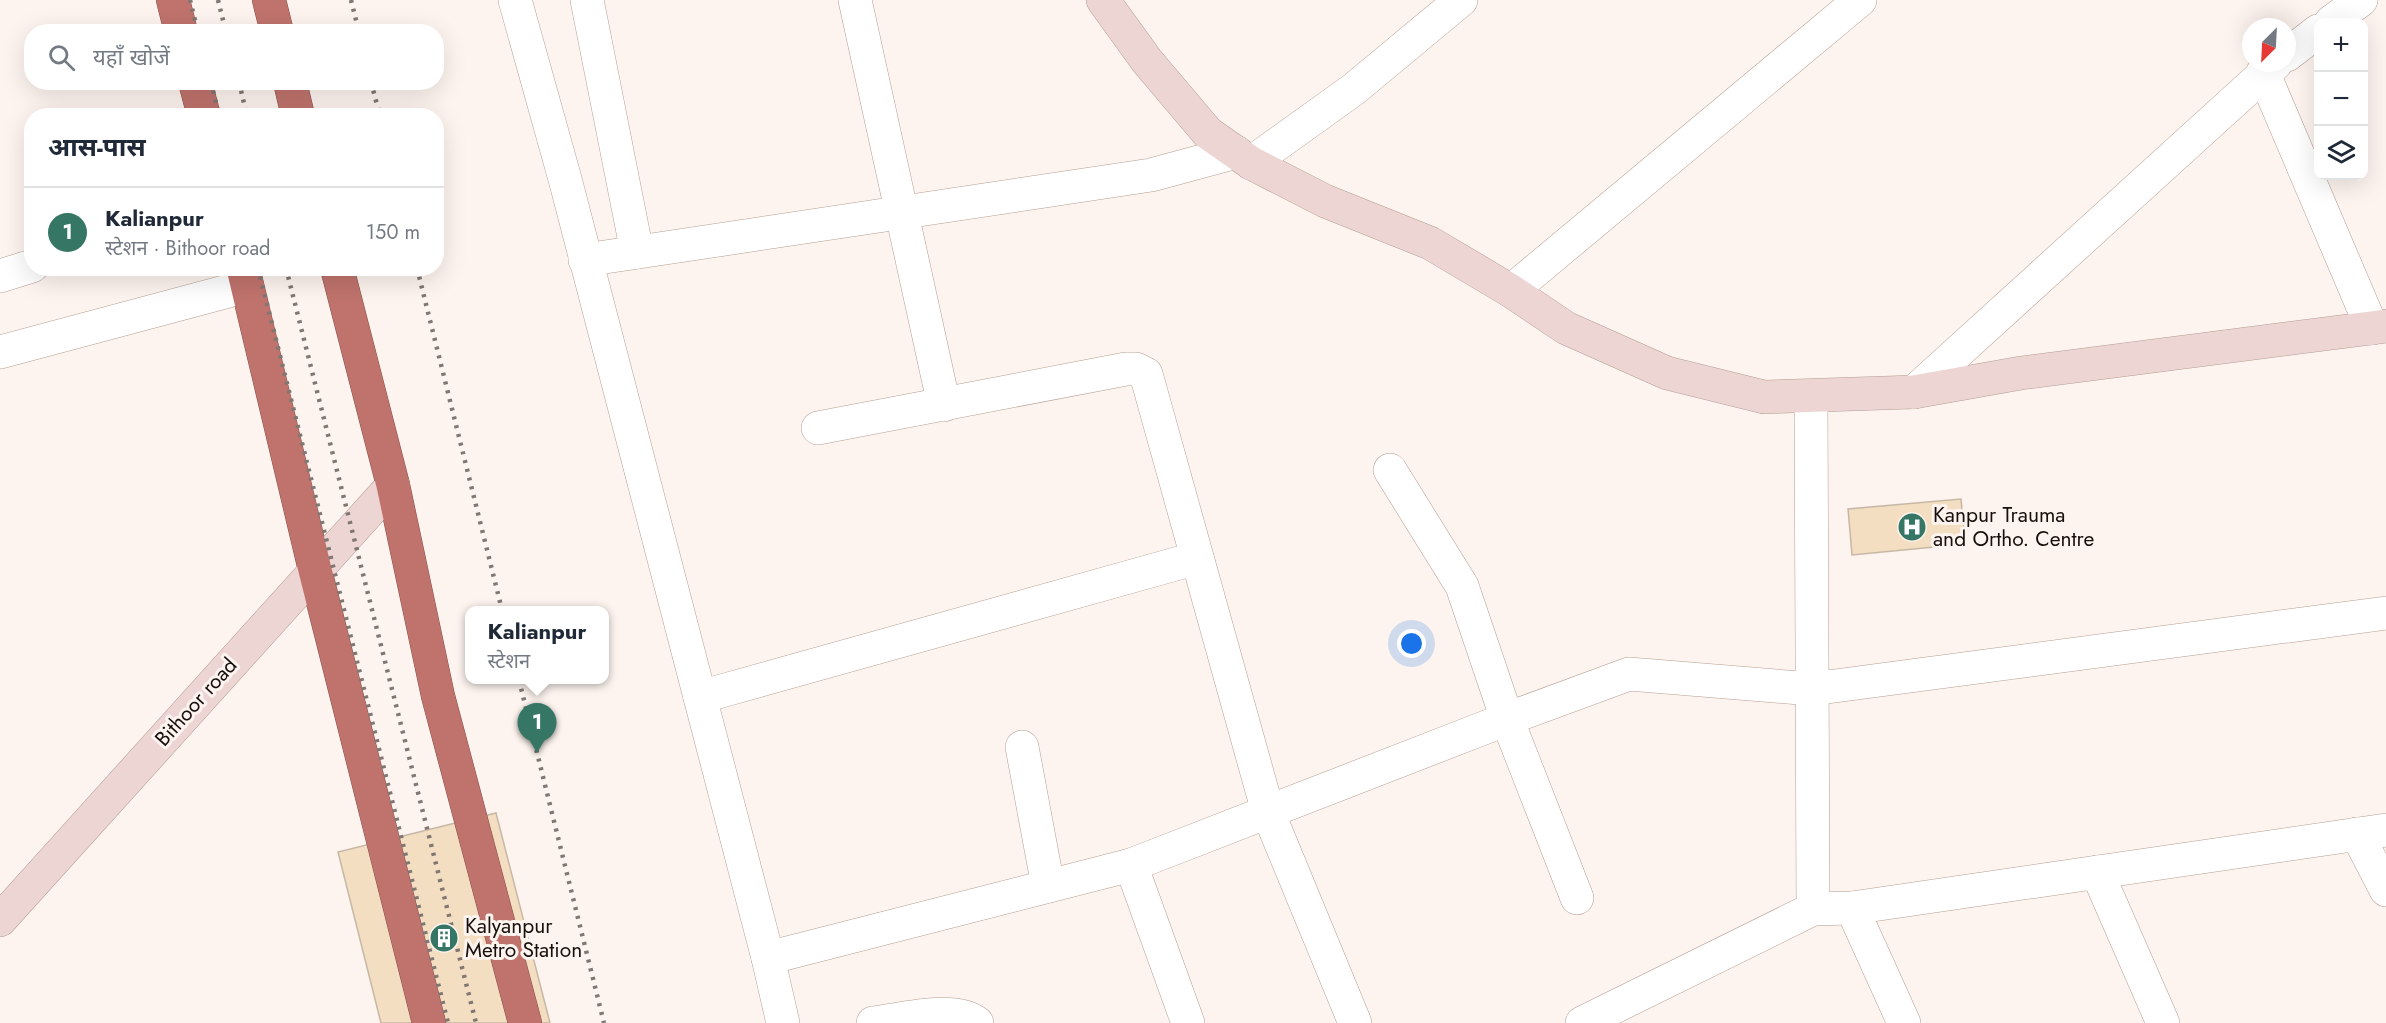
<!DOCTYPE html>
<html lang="hi">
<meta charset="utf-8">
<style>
:root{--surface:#fff;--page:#f2f2f3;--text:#1f2937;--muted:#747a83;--line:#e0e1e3;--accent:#357665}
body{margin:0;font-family:Jost,"Noto Sans Devanagari",sans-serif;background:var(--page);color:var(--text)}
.controls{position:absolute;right:18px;top:18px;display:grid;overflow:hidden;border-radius:12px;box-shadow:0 6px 24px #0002}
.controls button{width:54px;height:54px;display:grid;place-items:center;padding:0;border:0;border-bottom:2px solid var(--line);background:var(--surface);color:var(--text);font:30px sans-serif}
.compass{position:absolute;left:2242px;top:18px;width:54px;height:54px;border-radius:50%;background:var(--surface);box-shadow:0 6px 24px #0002;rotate:204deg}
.you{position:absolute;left:1412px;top:644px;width:21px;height:21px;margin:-15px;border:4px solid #fff;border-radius:50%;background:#1a73e8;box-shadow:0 0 0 9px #1a73e833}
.badge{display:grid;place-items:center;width:39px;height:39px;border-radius:50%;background:var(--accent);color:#fff;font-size:20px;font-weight:700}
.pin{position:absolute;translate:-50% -50px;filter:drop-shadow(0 2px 3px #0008)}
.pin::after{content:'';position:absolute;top:32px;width:21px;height:18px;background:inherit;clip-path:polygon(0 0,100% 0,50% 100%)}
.popup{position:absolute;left:465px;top:606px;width:144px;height:78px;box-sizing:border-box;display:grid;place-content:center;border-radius:12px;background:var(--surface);filter:drop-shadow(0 2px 4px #0005);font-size:20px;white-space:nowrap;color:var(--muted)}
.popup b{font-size:22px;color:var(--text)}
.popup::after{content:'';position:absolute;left:50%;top:100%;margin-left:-12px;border:12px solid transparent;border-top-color:var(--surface)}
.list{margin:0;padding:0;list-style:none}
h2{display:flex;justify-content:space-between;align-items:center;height:78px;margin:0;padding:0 24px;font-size:26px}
h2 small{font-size:20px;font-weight:400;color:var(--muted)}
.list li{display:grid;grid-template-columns:39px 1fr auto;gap:18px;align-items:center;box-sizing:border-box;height:90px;padding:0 24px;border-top:2px solid var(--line)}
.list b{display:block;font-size:22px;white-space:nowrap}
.list p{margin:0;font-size:20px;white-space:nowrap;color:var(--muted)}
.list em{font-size:20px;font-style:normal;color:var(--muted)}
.icon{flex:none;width:33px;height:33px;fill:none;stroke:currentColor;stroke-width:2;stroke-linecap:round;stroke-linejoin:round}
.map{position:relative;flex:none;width:2386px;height:1023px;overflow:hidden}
.search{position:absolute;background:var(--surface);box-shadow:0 6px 24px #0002;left:24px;top:24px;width:420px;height:66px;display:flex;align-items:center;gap:15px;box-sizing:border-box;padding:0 21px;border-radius:24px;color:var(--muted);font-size:22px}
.panel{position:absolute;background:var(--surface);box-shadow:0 6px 24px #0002;left:24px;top:108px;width:420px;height:168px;border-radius:24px}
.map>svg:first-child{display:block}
.building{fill:#f4dec2;stroke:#c7b8a5;stroke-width:1.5}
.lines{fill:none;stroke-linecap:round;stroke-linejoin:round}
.street-casing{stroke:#b59e93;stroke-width:34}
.secondary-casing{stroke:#b59e93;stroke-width:34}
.highway-casing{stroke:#85504b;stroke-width:34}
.street{stroke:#fff;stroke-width:33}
.secondary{stroke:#ecd5d3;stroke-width:33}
.highway{stroke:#c0736d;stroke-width:33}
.rail{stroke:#807773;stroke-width:4.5;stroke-dasharray:3 6;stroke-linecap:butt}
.labels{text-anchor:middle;stroke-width:6;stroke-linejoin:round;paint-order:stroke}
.poi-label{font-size:21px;fill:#170f0b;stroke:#fdf4ef;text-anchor:start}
.street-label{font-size:21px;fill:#170f0b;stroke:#fdf4ef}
</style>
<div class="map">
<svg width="2386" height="1023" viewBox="0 0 2386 1023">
<rect width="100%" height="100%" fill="#fdf4ef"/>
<g class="building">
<polygon points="1961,499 1965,544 1852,555 1848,509"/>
<polygon points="496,813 550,1023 381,1023 338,852"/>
</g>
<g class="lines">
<g class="street-casing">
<g id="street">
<polyline points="515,0 565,179 768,958 783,1023"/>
<polyline points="587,0 637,252"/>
<polyline points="855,0 944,405"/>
<polyline points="2331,22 2361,0"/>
<polyline points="2287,55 2318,31"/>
<polyline points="2263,72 2372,328"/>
<polyline points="1251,163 1354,89 1461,0"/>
<polyline points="585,260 1151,175 1236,152"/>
<polyline points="0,276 32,266"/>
<polyline points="1511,291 1860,0"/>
<polyline points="0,352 247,286"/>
<polyline points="1914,392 2276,63"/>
<polyline points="1811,396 1813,909"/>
<polyline points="818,428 1126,369 1136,369 1146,374 1268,812 1355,1023"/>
<polyline points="1390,470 1462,586 1507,719 1577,898"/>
<polyline points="700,697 1197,558"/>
<polyline points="1022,747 1048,886"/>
<polyline points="2357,834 2386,890"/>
<polyline points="1131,865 1188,1023"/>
<polyline points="2097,872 2163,1023"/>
<polyline points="1852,908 1904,1023"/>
<polyline points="768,958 1131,865 1507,719 1629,674 1812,689 2386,613"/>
<path d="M873 1023C901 1020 954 1005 977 1023"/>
<polyline points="1582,1023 1813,909 1852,908 2386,830"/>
</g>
</g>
<g class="secondary-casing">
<g id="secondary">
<polyline points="1103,0 1147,61 1208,133 1251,163 1325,201 1430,243 1511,291 1566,328 1667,373 1764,397 1914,392 2021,373 2386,326"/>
<polyline points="0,920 393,485"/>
</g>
</g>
<g class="highway-casing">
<g id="highway">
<polyline points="173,0 181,32"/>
<polyline points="269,0 277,32"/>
<polyline points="195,82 204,116"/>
<polyline points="290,82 298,116"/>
<polyline points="243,268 315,570 429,1023"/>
<polyline points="337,268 393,485 438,696 525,1023"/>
</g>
</g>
<use href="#street" class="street"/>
<use href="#secondary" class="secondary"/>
<use href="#highway" class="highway"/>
<g class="rail">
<polyline points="190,0 198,32"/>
<polyline points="218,0 226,32"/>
<polyline points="351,0 359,32"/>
<polyline points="211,82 219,116"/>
<polyline points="239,82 247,116"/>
<polyline points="371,82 380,116"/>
<polyline points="258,268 448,1023"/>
<polyline points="286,268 476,1023"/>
<polyline points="417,268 502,610"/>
<polyline points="519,680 604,1023"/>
</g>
</g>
<defs>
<g id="hospital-disc" transform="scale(1.5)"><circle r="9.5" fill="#357665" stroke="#fdf4ef"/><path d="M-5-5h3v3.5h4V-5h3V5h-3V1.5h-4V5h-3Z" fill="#fff"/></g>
<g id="building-disc" transform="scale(1.5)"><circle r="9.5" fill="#357665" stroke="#fdf4ef"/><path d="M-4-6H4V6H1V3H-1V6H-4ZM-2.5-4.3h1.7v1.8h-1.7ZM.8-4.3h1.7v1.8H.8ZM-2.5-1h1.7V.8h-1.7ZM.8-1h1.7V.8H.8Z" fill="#fff"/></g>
</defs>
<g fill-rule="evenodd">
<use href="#hospital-disc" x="1912" y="527"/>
<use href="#building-disc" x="444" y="938"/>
</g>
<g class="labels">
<g class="poi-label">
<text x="1933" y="522">Kanpur Trauma<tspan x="1933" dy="24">and Ortho. Centre</tspan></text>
<text x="465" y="933">Kalyanpur<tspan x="465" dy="24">Metro Station</tspan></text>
</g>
<g class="street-label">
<text transform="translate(196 702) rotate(-48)" y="7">Bithoor road</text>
</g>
</g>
</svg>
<div class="controls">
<button>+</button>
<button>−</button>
<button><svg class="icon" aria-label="layers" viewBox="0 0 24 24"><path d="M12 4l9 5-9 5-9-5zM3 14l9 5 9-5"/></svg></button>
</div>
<svg class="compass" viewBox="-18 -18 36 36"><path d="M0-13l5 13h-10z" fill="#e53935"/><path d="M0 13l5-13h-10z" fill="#747a83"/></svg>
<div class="you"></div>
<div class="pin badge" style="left:537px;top:753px">1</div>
<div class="popup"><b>Kalianpur</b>स्टेशन</div>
<div class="search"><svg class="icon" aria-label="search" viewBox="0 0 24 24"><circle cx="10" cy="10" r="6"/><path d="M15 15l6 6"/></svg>यहाँ खोजें</div>
<section class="panel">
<h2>आस-पास<small></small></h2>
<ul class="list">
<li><span class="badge">1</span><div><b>Kalianpur</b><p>स्टेशन · Bithoor road</p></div><em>150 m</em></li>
</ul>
</section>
</div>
